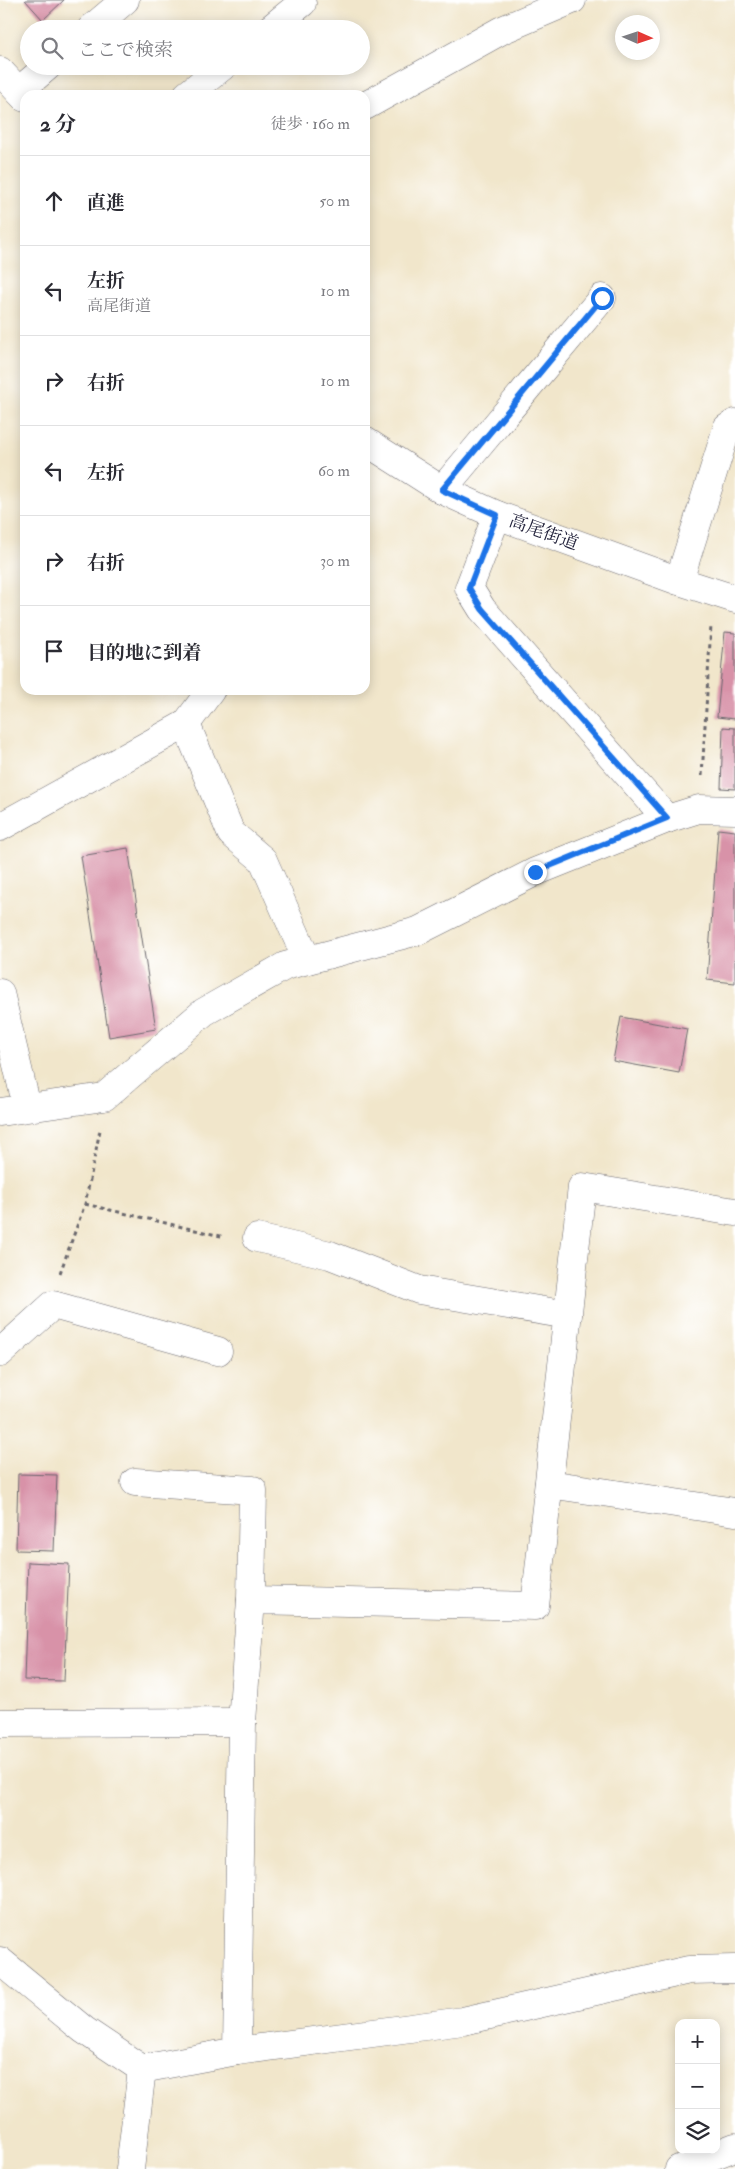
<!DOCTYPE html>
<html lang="ja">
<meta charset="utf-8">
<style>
:root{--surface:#fff;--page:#f7f7f7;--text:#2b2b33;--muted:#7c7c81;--line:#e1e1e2}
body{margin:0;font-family:"IM FELL Double Pica","Noto Serif JP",serif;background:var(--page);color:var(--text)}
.controls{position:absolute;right:15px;bottom:15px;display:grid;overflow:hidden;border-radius:10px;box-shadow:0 2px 12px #0003}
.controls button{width:45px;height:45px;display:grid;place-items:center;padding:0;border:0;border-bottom:1px solid var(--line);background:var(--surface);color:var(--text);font:25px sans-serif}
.compass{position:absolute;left:615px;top:15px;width:45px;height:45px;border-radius:50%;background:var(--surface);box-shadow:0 2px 12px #0003;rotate:93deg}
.stop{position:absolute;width:15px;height:15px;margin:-11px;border:4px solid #1a73e8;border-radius:50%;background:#fff}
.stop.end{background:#1a73e8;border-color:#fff;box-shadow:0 1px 5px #0008}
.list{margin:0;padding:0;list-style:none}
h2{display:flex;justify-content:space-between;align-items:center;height:65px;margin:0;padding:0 20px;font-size:21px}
h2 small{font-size:16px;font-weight:400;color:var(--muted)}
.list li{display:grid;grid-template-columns:32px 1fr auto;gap:15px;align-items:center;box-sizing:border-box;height:90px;padding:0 20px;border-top:1px solid var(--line)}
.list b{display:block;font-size:19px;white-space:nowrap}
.list p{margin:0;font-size:16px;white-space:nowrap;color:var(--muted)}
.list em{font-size:16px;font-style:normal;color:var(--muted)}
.icon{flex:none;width:28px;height:28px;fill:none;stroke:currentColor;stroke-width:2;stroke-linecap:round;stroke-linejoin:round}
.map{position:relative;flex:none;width:735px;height:2169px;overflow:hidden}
.search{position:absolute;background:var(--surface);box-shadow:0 2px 12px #0003;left:20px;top:20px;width:350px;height:55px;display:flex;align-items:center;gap:12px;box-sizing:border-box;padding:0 18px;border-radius:28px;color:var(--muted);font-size:19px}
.panel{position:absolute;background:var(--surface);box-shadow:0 2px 12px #0003;left:20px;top:90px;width:350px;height:605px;border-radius:15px}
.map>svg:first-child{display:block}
.building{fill:#d892a8}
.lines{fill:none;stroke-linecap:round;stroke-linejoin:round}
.minor-casing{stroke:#6a676d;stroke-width:29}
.major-casing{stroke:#6a676d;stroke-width:29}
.path{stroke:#6a676d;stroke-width:3;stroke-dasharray:4 4;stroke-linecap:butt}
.minor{stroke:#fff;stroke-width:28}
.major{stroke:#fff;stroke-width:28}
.route{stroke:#1a73e8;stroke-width:6}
.labels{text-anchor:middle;stroke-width:4.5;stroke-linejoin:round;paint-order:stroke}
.street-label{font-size:18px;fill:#22223b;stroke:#fff}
</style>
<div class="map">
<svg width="735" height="2169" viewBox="0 0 735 2169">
<rect width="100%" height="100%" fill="#fff"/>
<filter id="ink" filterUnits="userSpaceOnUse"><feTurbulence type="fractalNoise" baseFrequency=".02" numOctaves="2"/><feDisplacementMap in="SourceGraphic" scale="10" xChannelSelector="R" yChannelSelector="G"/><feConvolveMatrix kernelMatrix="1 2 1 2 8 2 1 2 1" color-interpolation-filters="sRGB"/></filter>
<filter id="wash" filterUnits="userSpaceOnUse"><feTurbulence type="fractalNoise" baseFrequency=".0096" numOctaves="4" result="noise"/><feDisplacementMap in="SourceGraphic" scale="20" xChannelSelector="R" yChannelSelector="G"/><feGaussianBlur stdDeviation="1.12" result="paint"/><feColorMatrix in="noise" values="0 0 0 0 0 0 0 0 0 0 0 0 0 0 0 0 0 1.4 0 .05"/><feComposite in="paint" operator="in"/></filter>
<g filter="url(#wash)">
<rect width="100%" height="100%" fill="#f1e6cb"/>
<g id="blocks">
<g class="building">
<polygon points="25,0 64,0 43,20"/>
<polygon points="725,632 735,633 735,719 717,717"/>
<polygon points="723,727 735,728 735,789 721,788"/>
<polygon points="718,829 735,831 735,983 707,980"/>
<polygon points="128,848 156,1029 109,1037 81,856"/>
<polygon points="621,1017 687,1029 679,1073 613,1061"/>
<polygon points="18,1474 57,1475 54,1551 16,1550"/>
<polygon points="28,1562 69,1564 64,1681 24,1680"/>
</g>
</g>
</g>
<g filter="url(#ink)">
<use href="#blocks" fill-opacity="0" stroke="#6a676d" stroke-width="1"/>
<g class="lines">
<g class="minor-casing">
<g id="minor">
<polyline points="91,29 125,0"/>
<polyline points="270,29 302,3"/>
<polyline points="19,91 48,66"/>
<polyline points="187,95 223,66"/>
<polyline points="365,106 502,30 572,0"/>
<polyline points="442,490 602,298"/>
<polyline points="497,515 469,588 482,609 667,819"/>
<polyline points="679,581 727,428 735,423"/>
<polyline points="186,724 231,833 263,860 307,960"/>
<polyline points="0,827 186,724 211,690"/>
<polyline points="0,993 27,1107"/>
<polyline points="0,1112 104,1097 204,1012 285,966 418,931 535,872 667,819 699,809 735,810"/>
<polyline points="735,1212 582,1187 535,1606 251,1600 242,1722 237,2051 463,2021 689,1970 735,1969"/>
<polyline points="257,1238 330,1255 419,1290 568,1315"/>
<polyline points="0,1353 53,1305 218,1351"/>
<polyline points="135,1482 253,1490 251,1600"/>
<polyline points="549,1484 735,1512"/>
<polyline points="0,1723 242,1722"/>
<polyline points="0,1961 84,2030 142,2069 130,2169"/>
<polyline points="142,2069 237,2051"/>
<polyline points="679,2169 735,2147"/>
</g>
</g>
<g class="major-casing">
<g id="major">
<polyline points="0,71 25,98"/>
<polyline points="365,441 442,490 497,515 679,581 735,599"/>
</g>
</g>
<g class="path">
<polyline points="702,776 711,625"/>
<polyline points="85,1204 225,1237"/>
<polyline points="60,1273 85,1204 100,1130"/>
</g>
<use href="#minor" class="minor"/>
<use href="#major" class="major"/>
</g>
</g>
<g class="lines" filter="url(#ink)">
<polyline class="route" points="535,872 667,818 482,609 469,588 497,515 442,490 602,298"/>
</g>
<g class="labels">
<g class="street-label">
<text transform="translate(544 532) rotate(20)" y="6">高尾街道</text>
</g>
</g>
</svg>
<div class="controls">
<button>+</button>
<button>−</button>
<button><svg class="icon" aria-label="layers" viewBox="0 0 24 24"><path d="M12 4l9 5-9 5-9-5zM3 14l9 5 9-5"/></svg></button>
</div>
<svg class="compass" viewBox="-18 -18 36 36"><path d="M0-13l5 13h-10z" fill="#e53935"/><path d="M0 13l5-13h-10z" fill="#7c7c81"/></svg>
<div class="stop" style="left:602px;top:298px"></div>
<div class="stop end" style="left:535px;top:872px"></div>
<div class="search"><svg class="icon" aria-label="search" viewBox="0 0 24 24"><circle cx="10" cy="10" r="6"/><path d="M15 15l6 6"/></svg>ここで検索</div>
<section class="panel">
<h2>2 分<small>徒歩 · 160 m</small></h2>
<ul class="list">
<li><svg class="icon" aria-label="ahead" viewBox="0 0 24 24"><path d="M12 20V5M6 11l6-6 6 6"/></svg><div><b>直進</b></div><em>50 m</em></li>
<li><svg class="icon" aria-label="left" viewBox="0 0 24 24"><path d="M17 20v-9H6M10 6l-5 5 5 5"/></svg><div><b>左折</b><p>高尾街道</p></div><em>10 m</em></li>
<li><svg class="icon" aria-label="right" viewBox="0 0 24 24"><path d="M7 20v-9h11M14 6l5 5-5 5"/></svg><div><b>右折</b></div><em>10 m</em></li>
<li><svg class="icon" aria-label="left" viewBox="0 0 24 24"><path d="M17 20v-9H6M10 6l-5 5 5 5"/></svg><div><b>左折</b></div><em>60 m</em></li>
<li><svg class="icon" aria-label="right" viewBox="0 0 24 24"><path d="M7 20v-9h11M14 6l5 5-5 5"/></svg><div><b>右折</b></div><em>30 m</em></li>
<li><svg class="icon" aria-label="arrive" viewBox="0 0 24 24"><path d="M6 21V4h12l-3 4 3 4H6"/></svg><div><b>目的地に到着</b></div></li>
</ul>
</section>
</div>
